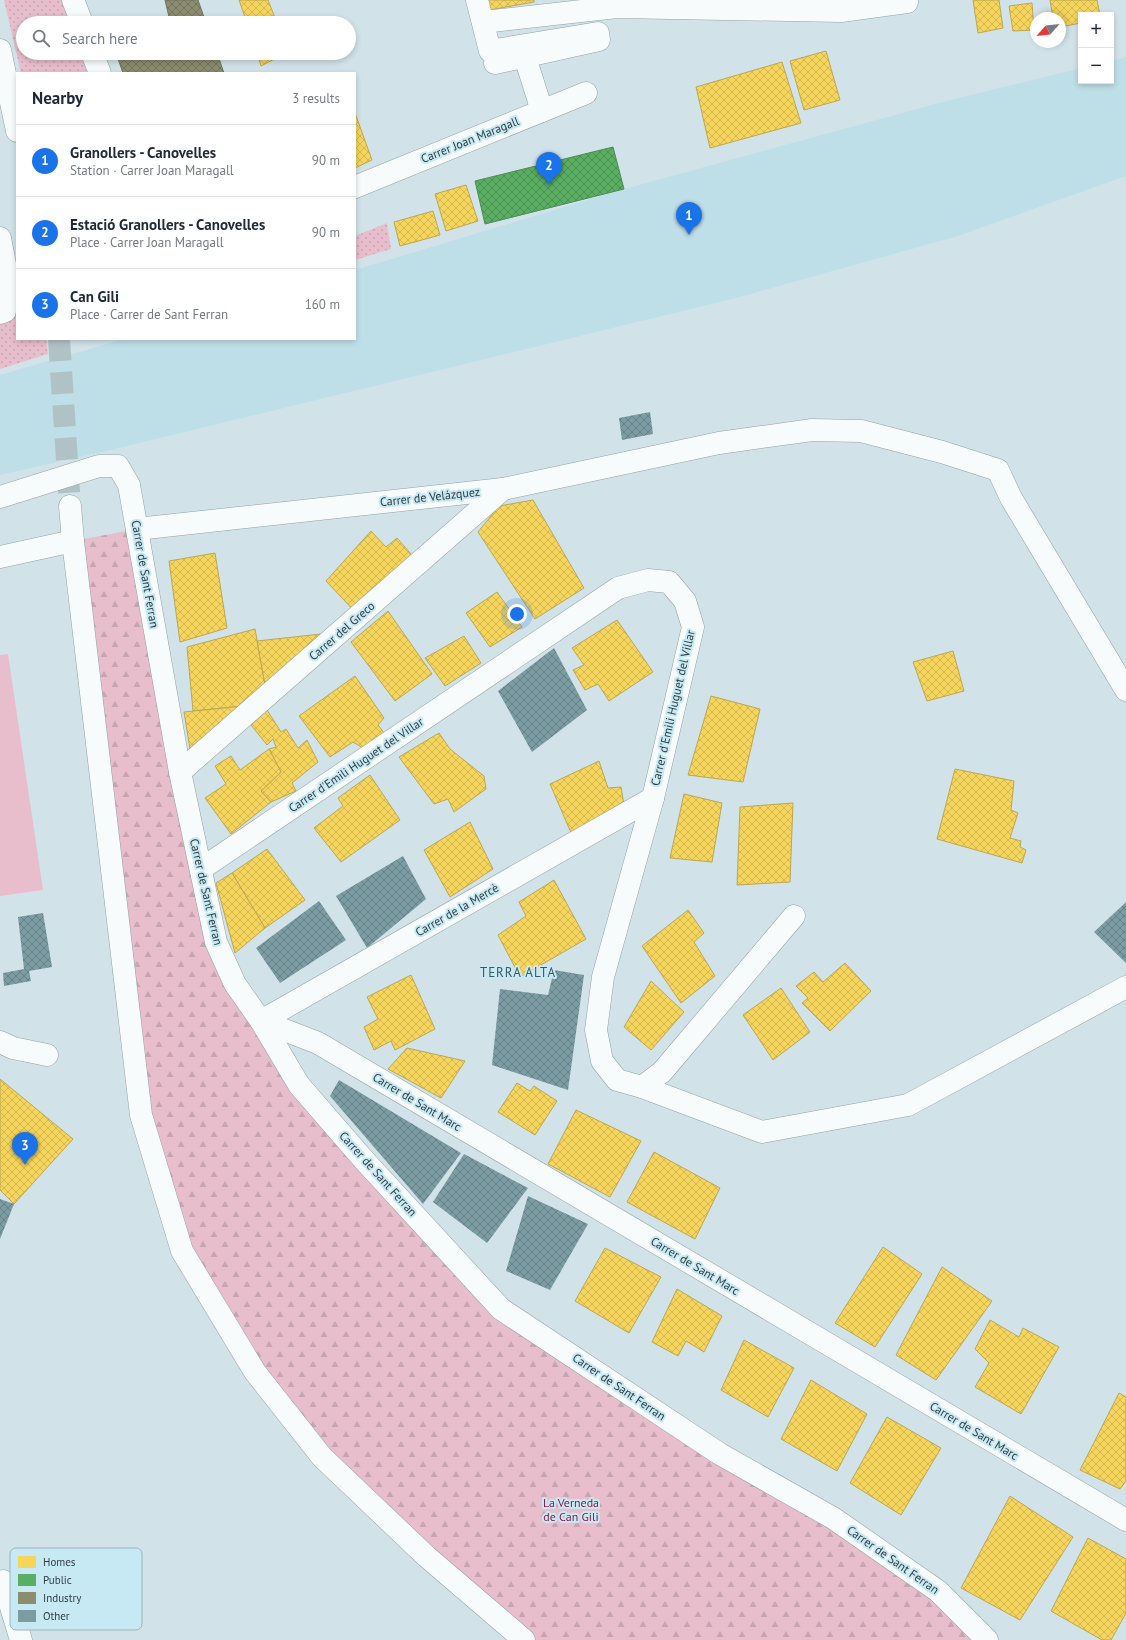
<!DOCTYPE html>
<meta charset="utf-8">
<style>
:root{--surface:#fff;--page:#f2f2f3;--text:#1f2937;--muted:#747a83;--line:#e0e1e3;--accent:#1a73e8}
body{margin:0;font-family:"PT Sans",sans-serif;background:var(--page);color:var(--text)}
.controls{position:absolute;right:12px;top:12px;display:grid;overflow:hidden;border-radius:0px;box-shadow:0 2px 6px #0003}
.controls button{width:36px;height:36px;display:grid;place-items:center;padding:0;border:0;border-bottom:1px solid var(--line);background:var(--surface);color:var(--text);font:20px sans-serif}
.compass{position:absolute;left:1030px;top:12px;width:36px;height:36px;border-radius:50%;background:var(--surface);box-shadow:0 2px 6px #0003;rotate:243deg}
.you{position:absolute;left:517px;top:614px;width:14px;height:14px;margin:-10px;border:3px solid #fff;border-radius:50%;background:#1a73e8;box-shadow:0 0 0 6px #1a73e833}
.badge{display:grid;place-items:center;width:26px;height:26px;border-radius:50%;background:var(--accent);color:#fff;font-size:13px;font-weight:700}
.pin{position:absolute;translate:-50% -33px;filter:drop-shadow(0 1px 2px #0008)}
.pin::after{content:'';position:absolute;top:21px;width:14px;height:12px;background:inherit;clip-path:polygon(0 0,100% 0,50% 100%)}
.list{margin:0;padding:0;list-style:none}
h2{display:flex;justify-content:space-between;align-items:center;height:52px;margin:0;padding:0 16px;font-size:17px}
h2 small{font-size:13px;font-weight:400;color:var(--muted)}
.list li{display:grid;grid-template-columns:26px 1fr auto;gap:12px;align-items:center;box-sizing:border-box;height:72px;padding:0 16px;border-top:1px solid var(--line)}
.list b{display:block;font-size:15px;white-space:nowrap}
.list p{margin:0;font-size:13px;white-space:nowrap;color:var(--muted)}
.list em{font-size:13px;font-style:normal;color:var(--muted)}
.icon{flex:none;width:22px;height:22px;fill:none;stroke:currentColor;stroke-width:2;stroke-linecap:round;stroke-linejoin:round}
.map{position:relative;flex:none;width:1126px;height:1640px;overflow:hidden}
.search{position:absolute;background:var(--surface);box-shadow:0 2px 6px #0003;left:16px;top:16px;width:340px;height:44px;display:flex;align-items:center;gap:10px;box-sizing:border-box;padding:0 14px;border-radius:22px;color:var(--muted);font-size:15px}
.panel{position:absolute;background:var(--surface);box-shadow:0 2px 6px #0003;left:16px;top:72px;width:340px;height:268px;border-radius:0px}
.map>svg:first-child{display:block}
.built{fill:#bfdfe8}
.forest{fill:url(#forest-firs)}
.garden{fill:url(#garden-dots)}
.pitch{fill:#e8becc}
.homes{fill:url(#homes-cross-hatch);stroke:#bba754}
.public{fill:url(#public-cross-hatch);stroke:#4d8c57}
.industry{fill:url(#industry-cross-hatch);stroke:#707460}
.building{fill:url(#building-cross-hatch)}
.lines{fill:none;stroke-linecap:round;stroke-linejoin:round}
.minor-tunnel{stroke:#b1c2c7;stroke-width:22;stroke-dasharray:22 11;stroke-linecap:butt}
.minor-casing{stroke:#92a0a4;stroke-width:23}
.minor{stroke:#f8fbfc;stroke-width:22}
.labels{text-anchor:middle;stroke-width:4;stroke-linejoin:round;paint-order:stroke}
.street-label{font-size:12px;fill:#303d41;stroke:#c7e9f3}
.park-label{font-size:12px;fill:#8d1945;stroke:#c7e9f3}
.neighbourhood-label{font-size:13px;letter-spacing:1px;fill:#39575f;stroke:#c7e9f3}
.key{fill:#c7e9f3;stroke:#9ab5be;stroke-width:1}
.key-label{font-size:11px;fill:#303d41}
</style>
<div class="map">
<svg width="1126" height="1640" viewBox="0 0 1126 1640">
<defs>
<pattern id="forest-firs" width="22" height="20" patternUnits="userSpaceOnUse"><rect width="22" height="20" fill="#e8becc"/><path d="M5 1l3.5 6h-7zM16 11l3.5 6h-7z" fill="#c7a4b0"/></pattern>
<pattern id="garden-dots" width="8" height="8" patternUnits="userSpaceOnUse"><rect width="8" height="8" fill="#e8becc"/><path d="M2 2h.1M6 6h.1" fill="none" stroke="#c7a4b0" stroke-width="1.8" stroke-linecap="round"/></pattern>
<pattern id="homes-cross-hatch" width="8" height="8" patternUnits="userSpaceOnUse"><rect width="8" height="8" fill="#f6d55c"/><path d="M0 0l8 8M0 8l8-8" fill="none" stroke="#d3b851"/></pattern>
<pattern id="public-cross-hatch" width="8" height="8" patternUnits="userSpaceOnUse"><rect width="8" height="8" fill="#5aae61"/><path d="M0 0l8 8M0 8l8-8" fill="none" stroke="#4b8f52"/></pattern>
<pattern id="industry-cross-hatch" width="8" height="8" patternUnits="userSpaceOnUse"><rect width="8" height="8" fill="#8c8c6e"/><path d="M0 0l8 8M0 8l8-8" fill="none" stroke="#73745c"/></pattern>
<pattern id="building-cross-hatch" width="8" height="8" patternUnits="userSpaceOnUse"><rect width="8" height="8" fill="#7c9ca3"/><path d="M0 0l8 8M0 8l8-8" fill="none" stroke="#668086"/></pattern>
</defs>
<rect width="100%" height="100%" fill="#d1e3e9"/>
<polygon class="built" points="1126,57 1126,176 958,236 740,297 119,448 0,475 0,375 124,339 355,339 355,270 624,189 946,101 1081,68 1081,81 1111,81 1111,61"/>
<polygon class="forest" points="137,529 216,942 299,1085 501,1309 938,1591 987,1640 524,1640 322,1457 182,1251 141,1115 73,541"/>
<g class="garden">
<polygon points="4,0 64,0 71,23 23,23 23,53 81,53 87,73 21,73"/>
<polygon points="387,223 391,249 355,260 355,236"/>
<polygon points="17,310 17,339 46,339 48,354 0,369 0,316"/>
</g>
<polygon class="pitch" points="8,654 43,890 0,896 0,655"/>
<g class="homes">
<polygon points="239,0 268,0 277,23 247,23"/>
<polygon points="486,0 534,0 534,2 489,10"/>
<polygon points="973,0 999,0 1003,28 978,33"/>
<polygon points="1050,0 1097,0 1100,15 1081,15 1081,23 1060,27 1060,18 1053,18"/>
<polygon points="1032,3 1034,30 1013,31 1009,6"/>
<polygon points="826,51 840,100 804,110 790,61"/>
<polygon points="257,53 286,53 261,66"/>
<polygon points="782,62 801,123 710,148 696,87"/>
<polygon points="355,113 372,160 355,168"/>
<polygon points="466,185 478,221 446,231 435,194"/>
<polygon points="433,211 440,235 400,246 394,222"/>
<polygon points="533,500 584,588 535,619 478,532 499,506"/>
<polygon points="371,531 386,547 397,538 419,563 359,616 326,581"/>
<polygon points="215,553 227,628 180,642 169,561"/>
<polygon points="497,592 522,627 490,647 466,613"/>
<polygon points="388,611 432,674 395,701 351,642"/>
<polygon points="617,620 653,672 609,701 598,684 585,690 573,670 584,665 572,648"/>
<polygon points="255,629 265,685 243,706 193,711 187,647"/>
<polygon points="321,634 265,685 257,641"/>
<polygon points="464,636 481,663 445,686 425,658"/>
<polygon points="953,651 964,691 927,701 913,662"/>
<polygon points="355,676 384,718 378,725 385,734 363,748 353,742 330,757 299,716"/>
<polygon points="711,696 760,709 743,782 688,775"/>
<polygon points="243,706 191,755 184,712"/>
<polygon points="267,710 281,732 286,729 298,748 307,740 318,762 292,783 296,791 271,802 261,791 281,772 269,749 276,747 273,739 267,745 251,725"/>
<polygon points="439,733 450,749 484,776 486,789 454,812 448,799 434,804 399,757"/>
<polygon points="269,749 281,772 261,791 271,802 231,834 205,798 226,784 215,766 231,756 240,770"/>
<polygon points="599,761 608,788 621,787 624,805 572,835 550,784"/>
<polygon points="955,769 1014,781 1011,810 1018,813 1010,838 1021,841 1020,847 1026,850 1022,863 937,839"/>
<polygon points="370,775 400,820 341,862 314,828 343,806 338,798"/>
<polygon points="684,794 722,803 712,862 670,858"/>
<polygon points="793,803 790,882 737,885 740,807"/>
<polygon points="470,822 493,869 450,897 424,850"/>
<polygon points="267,849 305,900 265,928 232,873"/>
<polygon points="232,873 265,928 235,953 216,883"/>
<polygon points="554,880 586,939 520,977 498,935 526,916 519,902"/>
<polygon points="688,910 704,933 694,942 715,976 681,1003 642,946"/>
<polygon points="845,963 871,991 830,1031 802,1003 808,998 796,986 814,972 823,982"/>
<polygon points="411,975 435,1029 395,1050 391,1041 374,1050 364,1027 378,1019 367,997"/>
<polygon points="651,981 684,1012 651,1050 624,1027"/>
<polygon points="781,988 810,1032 773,1060 743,1015"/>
<polygon points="407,1048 465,1061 441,1098 388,1069"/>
<polygon points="0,1079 73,1139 14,1204 0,1190"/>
<polygon points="517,1083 530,1091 534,1086 557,1101 535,1135 498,1112"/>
<polygon points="576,1110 641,1141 610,1197 548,1164"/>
<polygon points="654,1152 720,1188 695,1239 627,1202"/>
<polygon points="883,1247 922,1274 875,1347 835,1323"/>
<polygon points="605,1248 661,1277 629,1333 575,1301"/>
<polygon points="942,1267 992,1301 936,1380 896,1355"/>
<polygon points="677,1289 722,1316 704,1352 686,1341 678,1356 652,1342"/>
<polygon points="990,1320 1019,1337 1023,1328 1059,1347 1021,1414 975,1387 989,1363 975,1349"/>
<polygon points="744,1340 794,1368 768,1417 721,1390"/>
<polygon points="811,1380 867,1414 837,1471 781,1439"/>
<polygon points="1119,1393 1126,1397 1126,1481 1120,1489 1080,1470"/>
<polygon points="887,1417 941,1448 901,1515 850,1483"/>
<polygon points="1010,1496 1073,1537 1020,1620 961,1588"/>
<polygon points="1088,1538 1126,1559 1126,1613 1111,1640 1102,1640 1051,1611"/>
</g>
<polygon class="public" points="613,147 624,189 485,224 475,181"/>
<g class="industry">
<polygon points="165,0 198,0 206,23 164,23 170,21"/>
<polygon points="116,53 217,53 224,73 123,73"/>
</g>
<g class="building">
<polygon points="650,412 653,434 622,440 619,418"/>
<polygon points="554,648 587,710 532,752 498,691"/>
<polygon points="403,856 426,899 367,948 336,896"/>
<polygon points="319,901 346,940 280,983 256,948"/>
<polygon points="1126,902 1126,963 1094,932"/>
<polygon points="43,913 52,967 29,971 31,981 4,986 3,973 24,969 18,917"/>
<polygon points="554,970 584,975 568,1090 492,1065 500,989 548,995"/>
<polygon points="339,1080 461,1153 423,1204 330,1096"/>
<polygon points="464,1154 528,1188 487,1243 433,1202"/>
<polygon points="528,1196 588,1224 550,1290 506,1271"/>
<polygon points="0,1199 14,1204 0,1239"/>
</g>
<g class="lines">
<polyline class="minor-tunnel" points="59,339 70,506"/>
<g class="minor-casing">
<g id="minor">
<polyline points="73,0 82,23"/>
<polyline points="477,0 490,51 598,33 599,40 495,63"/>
<polyline points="483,22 617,7 841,11 907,2"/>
<polyline points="0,50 17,131"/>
<polyline points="92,53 100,73"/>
<polyline points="525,57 542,111"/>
<polyline points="355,187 586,93"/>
<polyline points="0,238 9,285 5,311 0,313"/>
<polyline points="0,497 99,466 118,466 129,485 180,772 216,942 235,984 261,1021 299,1085 364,1160 501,1309 720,1454 833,1518 938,1591 987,1640"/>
<polyline points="70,506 73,541 141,1115 182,1251 255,1372 322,1457 426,1556 524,1640"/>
<polyline points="137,529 503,489 719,443 812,430 861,431 942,452 998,470 1011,498 1126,690"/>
<polyline points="0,557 73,541"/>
<polyline points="180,772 503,489"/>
<polyline points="201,869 618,588 648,580 669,582 685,601 693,627 653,798 603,977 596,1030 602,1061 617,1080 642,1087 662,1072 794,916"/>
<polyline points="261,1021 318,1043 1126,1520"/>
<polyline points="261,1021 653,798"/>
<polyline points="0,1042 13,1048 47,1055"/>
<polyline points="642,1087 762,1132 908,1105 1126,987"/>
<polyline points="3,1581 21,1640"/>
</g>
</g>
<use href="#minor" class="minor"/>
</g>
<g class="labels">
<g class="street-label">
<text transform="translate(470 140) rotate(-22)" y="4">Carrer Joan Maragall</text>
<text transform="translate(430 497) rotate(-6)" y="4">Carrer de Velázquez</text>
<text transform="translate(145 574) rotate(80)" y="4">Carrer de Sant Ferran</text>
<text transform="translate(342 631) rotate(-41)" y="4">Carrer del Greco</text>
<text transform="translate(673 708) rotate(-77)" y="4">Carrer d'Emili Huguet del Villar</text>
<text transform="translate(356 765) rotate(-34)" y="4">Carrer d'Emili Huguet del Villar</text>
<text transform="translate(206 892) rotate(77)" y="4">Carrer de Sant Ferran</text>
<text transform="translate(457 910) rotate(-30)" y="4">Carrer de la Mercè</text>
<text transform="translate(417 1102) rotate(31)" y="4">Carrer de Sant Marc</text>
<text transform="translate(378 1174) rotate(48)" y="4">Carrer de Sant Ferran</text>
<text transform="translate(695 1266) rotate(31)" y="4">Carrer de Sant Marc</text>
<text transform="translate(619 1387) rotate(34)" y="4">Carrer de Sant Ferran</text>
<text transform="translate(974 1431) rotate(31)" y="4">Carrer de Sant Marc</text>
<text transform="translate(893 1560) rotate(35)" y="4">Carrer de Sant Ferran</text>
</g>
<g class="park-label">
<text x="571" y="1507">La Verneda<tspan x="571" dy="14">de Can Gili</tspan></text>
</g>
<g class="neighbourhood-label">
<text x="518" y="977">TERRA ALTA</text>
</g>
</g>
<rect x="10" y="1548" width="132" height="82" rx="6" class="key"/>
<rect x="18" y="1556" width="18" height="12" fill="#f6d55c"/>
<rect x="18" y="1574" width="18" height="12" fill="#5aae61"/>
<rect x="18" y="1592" width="18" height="12" fill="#8c8c6e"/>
<rect x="18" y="1610" width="18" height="12" fill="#7c9ca3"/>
<g class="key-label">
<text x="43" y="1566">Homes</text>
<text x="43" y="1584">Public</text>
<text x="43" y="1602">Industry</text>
<text x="43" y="1620">Other</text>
</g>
</svg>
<div class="controls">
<button>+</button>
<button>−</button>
</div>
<svg class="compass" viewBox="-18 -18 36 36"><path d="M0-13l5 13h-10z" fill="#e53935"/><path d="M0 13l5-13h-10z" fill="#747a83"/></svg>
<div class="you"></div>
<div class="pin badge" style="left:689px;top:235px">1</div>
<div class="pin badge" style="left:549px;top:185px">2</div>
<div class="pin badge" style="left:25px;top:1165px">3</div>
<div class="search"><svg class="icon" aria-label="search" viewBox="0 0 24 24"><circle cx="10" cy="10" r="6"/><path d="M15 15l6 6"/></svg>Search here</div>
<section class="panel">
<h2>Nearby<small>3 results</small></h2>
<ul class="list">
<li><span class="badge">1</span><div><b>Granollers - Canovelles</b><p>Station · Carrer Joan Maragall</p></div><em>90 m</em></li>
<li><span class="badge">2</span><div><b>Estació Granollers - Canovelles</b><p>Place · Carrer Joan Maragall</p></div><em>90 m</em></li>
<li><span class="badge">3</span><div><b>Can Gili</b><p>Place · Carrer de Sant Ferran</p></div><em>160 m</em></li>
</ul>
</section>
</div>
